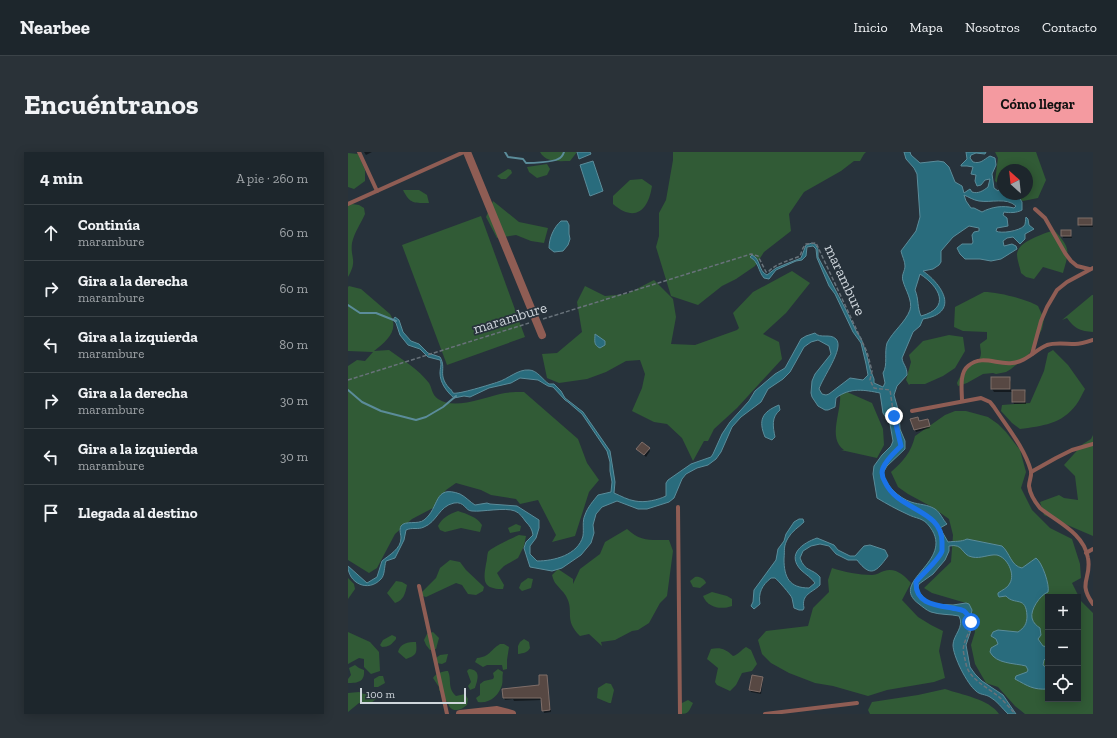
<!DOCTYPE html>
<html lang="es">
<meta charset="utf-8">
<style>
:root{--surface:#1d262c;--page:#2a3238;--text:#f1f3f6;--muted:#a0a5a9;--line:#3b4348;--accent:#f49aa0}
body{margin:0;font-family:"Zilla Slab",serif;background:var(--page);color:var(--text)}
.controls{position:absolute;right:12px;bottom:12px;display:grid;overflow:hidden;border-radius:0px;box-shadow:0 2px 10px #0003}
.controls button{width:36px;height:36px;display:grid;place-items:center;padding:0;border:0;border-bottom:1px solid var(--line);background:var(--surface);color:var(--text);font:20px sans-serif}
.compass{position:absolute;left:649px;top:12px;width:36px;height:36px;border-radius:50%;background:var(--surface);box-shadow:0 2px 10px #0003;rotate:333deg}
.scale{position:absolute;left:12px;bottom:10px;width:106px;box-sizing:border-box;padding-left:4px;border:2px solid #cfd6dc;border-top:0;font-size:11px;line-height:14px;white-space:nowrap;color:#cfd6dc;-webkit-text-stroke:3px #27323b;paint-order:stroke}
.stop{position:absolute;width:12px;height:12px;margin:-9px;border:3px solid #1a73e8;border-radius:50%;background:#fff}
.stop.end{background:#1a73e8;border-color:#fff;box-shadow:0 1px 4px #0008}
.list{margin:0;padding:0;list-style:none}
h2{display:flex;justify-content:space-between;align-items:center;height:52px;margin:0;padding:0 16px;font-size:17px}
h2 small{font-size:13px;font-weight:400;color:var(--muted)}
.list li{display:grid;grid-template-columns:26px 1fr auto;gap:12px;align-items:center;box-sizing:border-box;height:56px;padding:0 16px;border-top:1px solid var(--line)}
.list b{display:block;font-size:15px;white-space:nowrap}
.list p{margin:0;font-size:13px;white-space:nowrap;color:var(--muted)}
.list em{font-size:13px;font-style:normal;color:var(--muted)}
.icon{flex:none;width:22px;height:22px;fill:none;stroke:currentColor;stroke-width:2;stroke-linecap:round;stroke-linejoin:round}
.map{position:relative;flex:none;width:745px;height:562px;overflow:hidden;border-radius:0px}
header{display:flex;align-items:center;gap:24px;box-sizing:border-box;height:56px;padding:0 20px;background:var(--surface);border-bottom:1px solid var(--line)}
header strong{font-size:19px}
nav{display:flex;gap:22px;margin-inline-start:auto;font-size:14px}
.intro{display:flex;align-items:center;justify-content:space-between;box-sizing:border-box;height:96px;padding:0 24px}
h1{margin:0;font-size:28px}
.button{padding:10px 18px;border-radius:0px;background:var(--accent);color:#111;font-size:14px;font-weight:700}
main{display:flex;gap:24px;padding:0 24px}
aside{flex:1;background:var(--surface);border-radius:0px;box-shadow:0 2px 10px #0003}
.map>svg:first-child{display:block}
.green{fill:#315b36;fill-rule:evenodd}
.water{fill:#296c7d;stroke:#5b8c9a;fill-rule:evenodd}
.shadow{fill:#0007}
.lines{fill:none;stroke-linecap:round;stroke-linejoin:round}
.stream{stroke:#5b8c9a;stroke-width:2}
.building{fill:#574843;stroke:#7f6e69}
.path{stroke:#68727a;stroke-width:1.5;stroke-dasharray:4 2;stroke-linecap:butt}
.service{stroke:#8f5d54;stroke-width:4}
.minor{stroke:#8f5d54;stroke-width:8}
.route{stroke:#1a73e8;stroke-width:5}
.labels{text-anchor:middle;stroke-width:3.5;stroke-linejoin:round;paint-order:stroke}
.street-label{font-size:15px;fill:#cfd6dc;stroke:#27323b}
</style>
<header>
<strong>Nearbee</strong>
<nav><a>Inicio</a><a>Mapa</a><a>Nosotros</a><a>Contacto</a></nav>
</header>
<div class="intro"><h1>Encuéntranos</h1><a class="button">Cómo llegar</a></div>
<main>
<aside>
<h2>4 min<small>A pie · 260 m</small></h2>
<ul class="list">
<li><svg class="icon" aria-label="ahead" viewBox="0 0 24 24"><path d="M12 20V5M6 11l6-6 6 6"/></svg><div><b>Continúa</b><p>marambure</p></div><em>60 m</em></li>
<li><svg class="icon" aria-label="right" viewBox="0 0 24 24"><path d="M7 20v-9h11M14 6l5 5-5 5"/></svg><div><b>Gira a la derecha</b><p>marambure</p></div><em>60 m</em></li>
<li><svg class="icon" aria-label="left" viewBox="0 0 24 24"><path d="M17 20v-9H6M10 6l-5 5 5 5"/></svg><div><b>Gira a la izquierda</b><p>marambure</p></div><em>80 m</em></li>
<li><svg class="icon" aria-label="right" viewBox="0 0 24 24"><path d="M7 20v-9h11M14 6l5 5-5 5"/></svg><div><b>Gira a la derecha</b><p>marambure</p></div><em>30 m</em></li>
<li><svg class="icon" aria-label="left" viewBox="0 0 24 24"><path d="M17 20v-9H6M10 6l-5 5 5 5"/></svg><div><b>Gira a la izquierda</b><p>marambure</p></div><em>30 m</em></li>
<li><svg class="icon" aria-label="arrive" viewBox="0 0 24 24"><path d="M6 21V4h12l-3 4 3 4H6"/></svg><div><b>Llegada al destino</b></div></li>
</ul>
</aside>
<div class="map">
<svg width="745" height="562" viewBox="0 0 745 562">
<rect width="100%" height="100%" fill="#27323b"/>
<g class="green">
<path d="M192 0H229L222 9C211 9 198 11 192 0Z"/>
<polygon points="325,0 518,0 516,2 512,9 506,9 493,19 456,40 441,62 443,79 416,100 407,114 388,127 374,134 350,153 323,144 308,95 311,84 311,61 318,48 325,8"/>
<polygon points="647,0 688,0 698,28 690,46 675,49 656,45 656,42 679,42 679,18 655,18 655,38 652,33 647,29 650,6"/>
<polygon points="0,1 10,2 17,18 17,29 6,37 0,35"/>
<polygon points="199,12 202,17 199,23 189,26 181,20 179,15"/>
<polygon points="160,17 163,18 164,21 158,27 153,27 149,24"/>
<path d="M294 27 304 34C300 60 286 70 265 52V44L282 28Z"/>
<path d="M55 38H71L79 43 81 51C66 51 62 52 55 38Z"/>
<polygon points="145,49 171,70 200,76 196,91 183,89 168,83 149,86 138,65"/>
<path d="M4 52 11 53 16 56 17 62C13 71 6 81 4 91 2 106 10 108 0 125V53Z"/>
<polygon points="133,64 177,185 99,213 54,93"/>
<path d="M706 78C722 96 722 97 715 121L695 115 686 127 678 125 673 121C672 115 669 108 669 102 670 89 696 82 706 78Z"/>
<polygon points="444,119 462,131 438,161 415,182 431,190 434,207 389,256 366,277 360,289 356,289 345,309 334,286 319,272 306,270 284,259 294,236 297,222 292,208 278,209 258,220 239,227 211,231 199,226 194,202 209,201 234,180 229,150 237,134 257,144 279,142 306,128 325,147 328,165 323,192 347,193 389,178 391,176 385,161 405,140"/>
<path d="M1 134 13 137 42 162C52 178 38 190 26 199L41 198C55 208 70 217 81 231 84 236 84 243 90 247 106 258 135 246 152 242 160 240 168 240 176 240L230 287 239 311 251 328 241 340 227 384 204 390 208 383 190 348 172 352 168 347 143 343 133 338 108 331 98 338 85 356 64 367 47 382 29 416 21 421 0 408V214L9 208 17 209 25 200 0 199V135Z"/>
<path d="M636 140C650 140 678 147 690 154L696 167 694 177 681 202 663 217 658 220 648 222 645 221 635 222 619 231 610 234 609 231C611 226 616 218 620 215 624 211 633 210 633 201 633 199 632 195 632 192L639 187V180L615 179 606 175 607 155Z"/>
<path d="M744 143H745V180C732 179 727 177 719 166L714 168Z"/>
<polygon points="601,183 615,185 617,199 607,216 595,224 577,232 562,232 561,233 558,228 563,210 561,203 575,189"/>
<path d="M705 198 720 213 737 237C734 242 732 248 728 253 714 272 694 274 672 277L664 271 653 259 654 253 682 251 696 219 700 201Z"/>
<path d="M499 240 524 251 535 277 536 293 529 306 493 298H496C479 286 494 259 492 242Z"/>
<path d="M607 259H618L640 265 650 272 658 280 672 298 678 320 673 336 684 358 702 376 724 387 732 412 733 426 724 431 733 449 745 461V562H677L667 554 650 535 638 531 627 512 623 493 627 480 624 459 618 451 584 441 576 436 603 410 605 383 601 367 584 355 560 342 550 335 543 320C555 309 563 301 567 284L597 263ZM700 445H730V547H700Z"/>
<polygon points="745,283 745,384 696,363 692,350 711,343 716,346 730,348 727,324 716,313 735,292 743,287"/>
<path d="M110 359C119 362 129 365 134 373L132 380 113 376 97 380 92 378 90 374C94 366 101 362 110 359Z"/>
<polygon points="168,372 173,374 172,379 162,381 160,376"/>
<path d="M279 377C293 390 303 388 321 388L325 399 319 444 312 451 301 471 290 478 284 479 267 488 253 490 254 494 241 482 232 484C215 467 227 460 218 444 215 439 211 436 208 432 206 430 205 426 204 423L210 417 225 427V432L232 417 252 402 257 390Z"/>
<path d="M171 383 178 384 176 394 170 406 156 414 149 421 156 433 155 437C135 437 135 429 138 412 139 409 139 403 140 400 143 396 166 385 171 383Z"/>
<polygon points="102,408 112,410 118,418 136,435 135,439 128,443 120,442 114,433 108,431 78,445 71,443 88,426 92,416"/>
<path d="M484 416C496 420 511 423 524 423 529 423 532 420 536 419 547 415 556 423 563 431L554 448 570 465 583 473 595 479 591 499 597 526 586 530 539 538 520 544 485 534 467 531 441 521 423 511 414 502 410 488 418 479 460 474 465 456 481 440 480 428Z"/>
<path d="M347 425C351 424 357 427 358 431L352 436 345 435 342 429Z"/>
<polygon points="0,426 6,432 7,437 0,447"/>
<polygon points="180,426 185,427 183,436 174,439 171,436 173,431"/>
<path d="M48 429 54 430 59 433C57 442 56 448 47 451L39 441Z"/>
<path d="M364 440 379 444 384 447V454C373 458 360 456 355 444Z"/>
<polygon points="0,480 22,490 31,500 32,519 23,522 16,515 16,507 11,506 0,512"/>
<polygon points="85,480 91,486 88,497 82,498 78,493 76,488 79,482"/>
<path d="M44 483 48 485V487C44 492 41 495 34 495L32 493 35 488Z"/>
<path d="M176 487 181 490 182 496C179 501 176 501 170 502V494L172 490Z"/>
<path d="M68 490C69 501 69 503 58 507L50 500C52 491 60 490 68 490Z"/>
<path d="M152 492H156L161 495 159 508V517L155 518 154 513H139L135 515 127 510 129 506C142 505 142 498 152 492Z"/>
<path d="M398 495 403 498 409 512 404 519 394 521 388 533 382 539 369 533 367 530 370 516 359 507 363 497C372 495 378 497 385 504 390 503 393 498 398 495Z"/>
<polygon points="100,502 98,510 94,512 88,511 88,506 92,503"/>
<path d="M7 513 11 516 16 518C17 530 10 531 0 531V527L3 523 1 516Z"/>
<path d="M121 517C133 518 130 527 127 536L122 538 120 534 123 530 119 519Z"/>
<path d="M150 517 155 520C154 525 155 529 154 533 151 543 142 552 130 550L128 546 132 543V532L136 529 145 527 146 525 145 521Z"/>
<path d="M100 519C104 528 99 536 108 544L117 542 120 547 119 553C113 558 106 561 101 554L100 551C96 547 95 542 91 538V535L85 526C88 521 95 519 100 519Z"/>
<polygon points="31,524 35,524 37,531 30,535 26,535 26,527"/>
<polygon points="258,531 263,532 266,538 263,551 261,551 249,546 250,536"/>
<path d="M597 537C614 543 641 547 651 562H522L520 558 524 550 570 543Z"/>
<polygon points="11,540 16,542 24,540 29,544 28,547 23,551 11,551 0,560 0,541"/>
<path d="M340 548 345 551C341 559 341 562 332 562V552Z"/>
</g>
<g class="water">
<polygon points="229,0 242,0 243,2 231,7"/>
<path d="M556 0H562L563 3 572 11 590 9 596 10 601 15 607 30 614 34 616 41 622 37 624 40C630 42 635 39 640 35L642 27 637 28 633 33 629 34 627 29 628 23 623 22 625 15 619 14H613V13L619 7 618 0H638L637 2 628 1 623 3 622 6 625 10C633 12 635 8 642 4L647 6 648 13 644 22 646 36 650 39 654 34 652 24 655 20V42H669L674 50V58C669 61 661 61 656 60L655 63 659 66 660 74 649 76 648 79C653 82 671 79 676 74 678 72 677 68 678 65L680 67 681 73 686 77 677 82V87L672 92 665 85 659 86 655 89 656 94 664 92 668 94 669 97 653 107 643 109 632 107H617L612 102 609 96 614 92H624L625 90 624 83 626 80 631 79V76L621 74 605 85 593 99V110L591 113 585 117 575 119C595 133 612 161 575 167L572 174 565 180 554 206C555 213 559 214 559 223L549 234 546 243 551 261 552 277 557 289V297L539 314 535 321C538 334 551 346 563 350 572 353 579 352 587 357 592 360 595 368 599 372L592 376 600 390C607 389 613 390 619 387L654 394C662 401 663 414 674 416L688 406C694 410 702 433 700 440 692 443 682 458 684 466 685 471 689 474 692 476L693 483 690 487 695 494 700 495V504L696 508 695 513 700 517V537C685 538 680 534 667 527L668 524 679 520 680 518 678 514C666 511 648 512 642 500L643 496 650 492 648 487 643 484 645 480 650 478 670 480C676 476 679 472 679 464 678 443 667 454 658 444L651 445 650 443V441C654 438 660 436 662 431 667 422 660 406 649 403 641 402 633 407 624 405 613 403 616 391 601 394V399L597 408 585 422 571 432 569 437 576 446 585 452 605 453 618 451 621 452 624 458 623 464 625 469 622 481 618 493 622 515 627 522 634 529 655 543 668 562H660C654 556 649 549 642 545 637 542 632 543 628 539 619 532 605 504 605 493 605 483 617 475 611 464 602 462 592 463 583 460 578 458 575 455 571 452 539 429 608 410 582 375 575 365 568 367 559 362 548 357 539 352 529 346L525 322 526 314 534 303 543 294 545 289 542 272 535 261 532 241C517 238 502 235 488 246L487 255 480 258H477L470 254 464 245 463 241 464 229 467 222 483 202 481 194 470 188 463 190 456 195 442 220 435 227 420 237 413 250 393 265 384 275 373 300 368 307 360 313 349 316 338 322 334 327 326 346 321 350 299 357H290L269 349 254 355 248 362 245 373 246 381 243 391 233 403 214 416 204 419 182 415 176 396 178 390 185 383C184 377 182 374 178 370 175 366 172 361 167 359 157 355 135 360 124 359 117 359 117 349 106 351 91 354 89 370 76 375 70 378 64 375 58 378L56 388 47 406 38 409C36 415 37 423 33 427 20 441 0 431 0 414L19 431 29 425 34 409C41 403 53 397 53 386 53 383 51 378 53 374 57 368 70 373 76 368 92 356 85 332 112 342 118 345 122 350 127 353L139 351 142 352 169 354 191 368V376L188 386 182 394V402L189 409C206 409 230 403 235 384 236 377 234 369 237 363 239 356 246 348 250 343L263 340 264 330 262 319V310L259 299 234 262 220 250 217 248 205 235 200 234 190 228 172 226 163 231 141 236 122 245 116 244 106 246C99 240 92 231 92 221 92 216 94 212 92 208L80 205 72 197 60 193 52 183 48 171 45 168 47 165 51 168 55 180 63 189 71 192 80 201 92 205C99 217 89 222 101 236 103 237 104 239 105 241 109 243 144 232 150 230 160 227 170 217 181 218 189 218 195 228 201 232H206L213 239 217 246 235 260 262 299 267 330 266 341C273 344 280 348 287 349 297 351 310 348 318 344V331L320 328 343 312 363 305 365 302 374 282 382 270 401 249 407 239 427 222 437 216 453 187 458 184 467 181C472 187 482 181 488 187 497 196 474 226 471 237L474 242 478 243 481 242 502 226 515 228 520 223 518 212 513 191 505 180 487 142 481 134 469 106 468 97 465 94 459 95 458 104 454 108 448 109 428 118 421 127 416 126C410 119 411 110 402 105L404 103C413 107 410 119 419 123L428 116 453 106 458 93 464 91 467 92 470 97V105L498 158 509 181 513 186 519 204 522 217 526 227V231L535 235 537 231 535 221C540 213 536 201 539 191 545 179 557 171 562 158 565 149 557 137 555 129 553 123 557 119 557 114 557 109 554 104 553 99L568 79 572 65 569 22 566 16 558 7ZM616 43C621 45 625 48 631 49 644 51 658 45 668 54L666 56C655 53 643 55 634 60L626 56H623L618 49ZM572 122C592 135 603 156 573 164 569 156 571 147 567 138Z"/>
<polygon points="245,9 255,39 242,44 232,13"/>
<path d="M213 69H219L221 73V82L222 87 220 93 215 99 206 100 201 96C201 86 206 75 213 69Z"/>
<path d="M247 182 257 189V193L252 196C245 193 247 188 247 182Z"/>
<path d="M431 253 432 258C423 265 425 275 427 285L424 288 417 285C410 268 414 260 431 253Z"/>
<path d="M451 367H455L456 370C451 375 444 379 440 386 435 395 437 397 436 407 436 425 441 436 461 436L467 431C464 426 457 422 453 418 438 402 455 391 469 386L486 393 490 398 502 404H507L516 394 522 393 537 398 540 404C528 420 523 426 509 408H500L488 402 481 394 472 392 463 394 455 399 452 406C457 420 464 416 472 425V433C464 441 453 442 456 456L455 458H451L446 456C445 453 445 449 444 446 443 443 429 427 427 426H423C414 433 410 441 412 452L406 457 403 454 405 450 406 438 428 408 430 397 436 389 438 382 446 370Z"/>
</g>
<g class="shadow">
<polygon points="16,0 24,0 18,3"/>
<polygon points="744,67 745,75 732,75 731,73"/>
<polygon points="714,79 722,79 724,86 715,86"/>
<polygon points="661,226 663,230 663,239 677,239 678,241 678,252 666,252 665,250 665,240 646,240 644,237"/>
<polygon points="563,268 571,270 580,270 582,276 568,280"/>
<polygon points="290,297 301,297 302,299 298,305"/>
<polygon points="198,524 203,560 196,561 194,548 166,549 165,547 157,548 156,546 192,534"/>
<polygon points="414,526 415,528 413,542 403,540 402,538"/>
</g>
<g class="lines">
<g class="stream">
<path d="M157 0 160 5 175 7 178 11C185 11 205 10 210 7 214 6 215 3 216 0"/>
<polyline points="0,153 12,161 28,161 48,169"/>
<polyline points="0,238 14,250 33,259 68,268 78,265 95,255 108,244"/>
</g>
</g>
<g class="building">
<rect x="730" y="66" width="14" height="7"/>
<rect x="713" y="78" width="10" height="6"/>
<rect x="643" y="225" width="19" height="12"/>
<rect x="664" y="238" width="13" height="12"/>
<polygon points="570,265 571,269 580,267 582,274 566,278 562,267"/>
<polygon points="294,290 302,296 296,303 288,297"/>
<polygon points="191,523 199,523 202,558 194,559 193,546 155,546 154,537 191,533"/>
<polygon points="404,523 415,525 412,540 401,538"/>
</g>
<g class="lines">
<g class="path">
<path d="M195 167 403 102 410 104 418 120H420C429 111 440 109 452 104L455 96 458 92 468 91 519 200 524 219 522 228 526 236 542 238 546 265 553 294C547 300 538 308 535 316 533 321 534 325 537 331 549 359 594 357 594 390 594 392 594 396 594 399 591 408 574 422 568 430 567 451 584 453 602 456 607 457 612 457 617 460 630 469 618 483 616 493 614 499 617 506 618 512 621 527 639 535 650 544 656 549 662 556 667 562"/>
<polyline points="0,228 181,171"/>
</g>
<g class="service">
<polyline points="11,0 29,39"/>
<polyline points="0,52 116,0"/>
<polyline points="687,57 697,66 717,101 723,109 729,114 741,117"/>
<polyline points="684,202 693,169 699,155 709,138 719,130 745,116"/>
<path d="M614 249C614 239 611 221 620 214 634 202 649 213 664 211 678 210 687 198 699 193 708 190 718 192 727 192 733 192 739 190 745 188"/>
<path d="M564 259 633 246 642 250 646 255C659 275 676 295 683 319 684 324 681 329 681 334 682 342 687 350 692 356 709 370 736 381 740 406 744 427 729 430 745 452"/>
<polyline points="683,320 708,306 724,298 745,292"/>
<polyline points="330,355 332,562"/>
<polyline points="738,401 745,397"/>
<polyline points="71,434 99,562"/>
<polyline points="417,562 509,551"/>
</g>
<g class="minor">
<polyline points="119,0 194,183"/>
<polyline points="112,562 149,558 164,562"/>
</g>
</g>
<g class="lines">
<path class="route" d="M546 264 553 294C547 300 538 308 535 316 533 321 534 325 537 330 550 359 594 357 594 390 594 392 594 396 594 399 591 408 574 422 568 430 567 451 586 453 604 456 608 457 612 457 616 459 620 462 621 465 623 470"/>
</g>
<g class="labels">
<g class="street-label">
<text transform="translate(497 128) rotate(65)" y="5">marambure</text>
<text transform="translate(162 166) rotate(-17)" y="5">marambure</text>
</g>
</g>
</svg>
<div class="controls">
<button>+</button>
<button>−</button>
<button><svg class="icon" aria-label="locate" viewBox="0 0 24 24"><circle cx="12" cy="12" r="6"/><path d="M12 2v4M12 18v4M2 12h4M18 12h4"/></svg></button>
</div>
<svg class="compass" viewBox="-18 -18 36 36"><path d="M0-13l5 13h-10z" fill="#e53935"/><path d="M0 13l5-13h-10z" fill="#a0a5a9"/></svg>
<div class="scale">100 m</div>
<div class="stop" style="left:623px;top:470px"></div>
<div class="stop end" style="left:546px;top:264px"></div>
</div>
</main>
